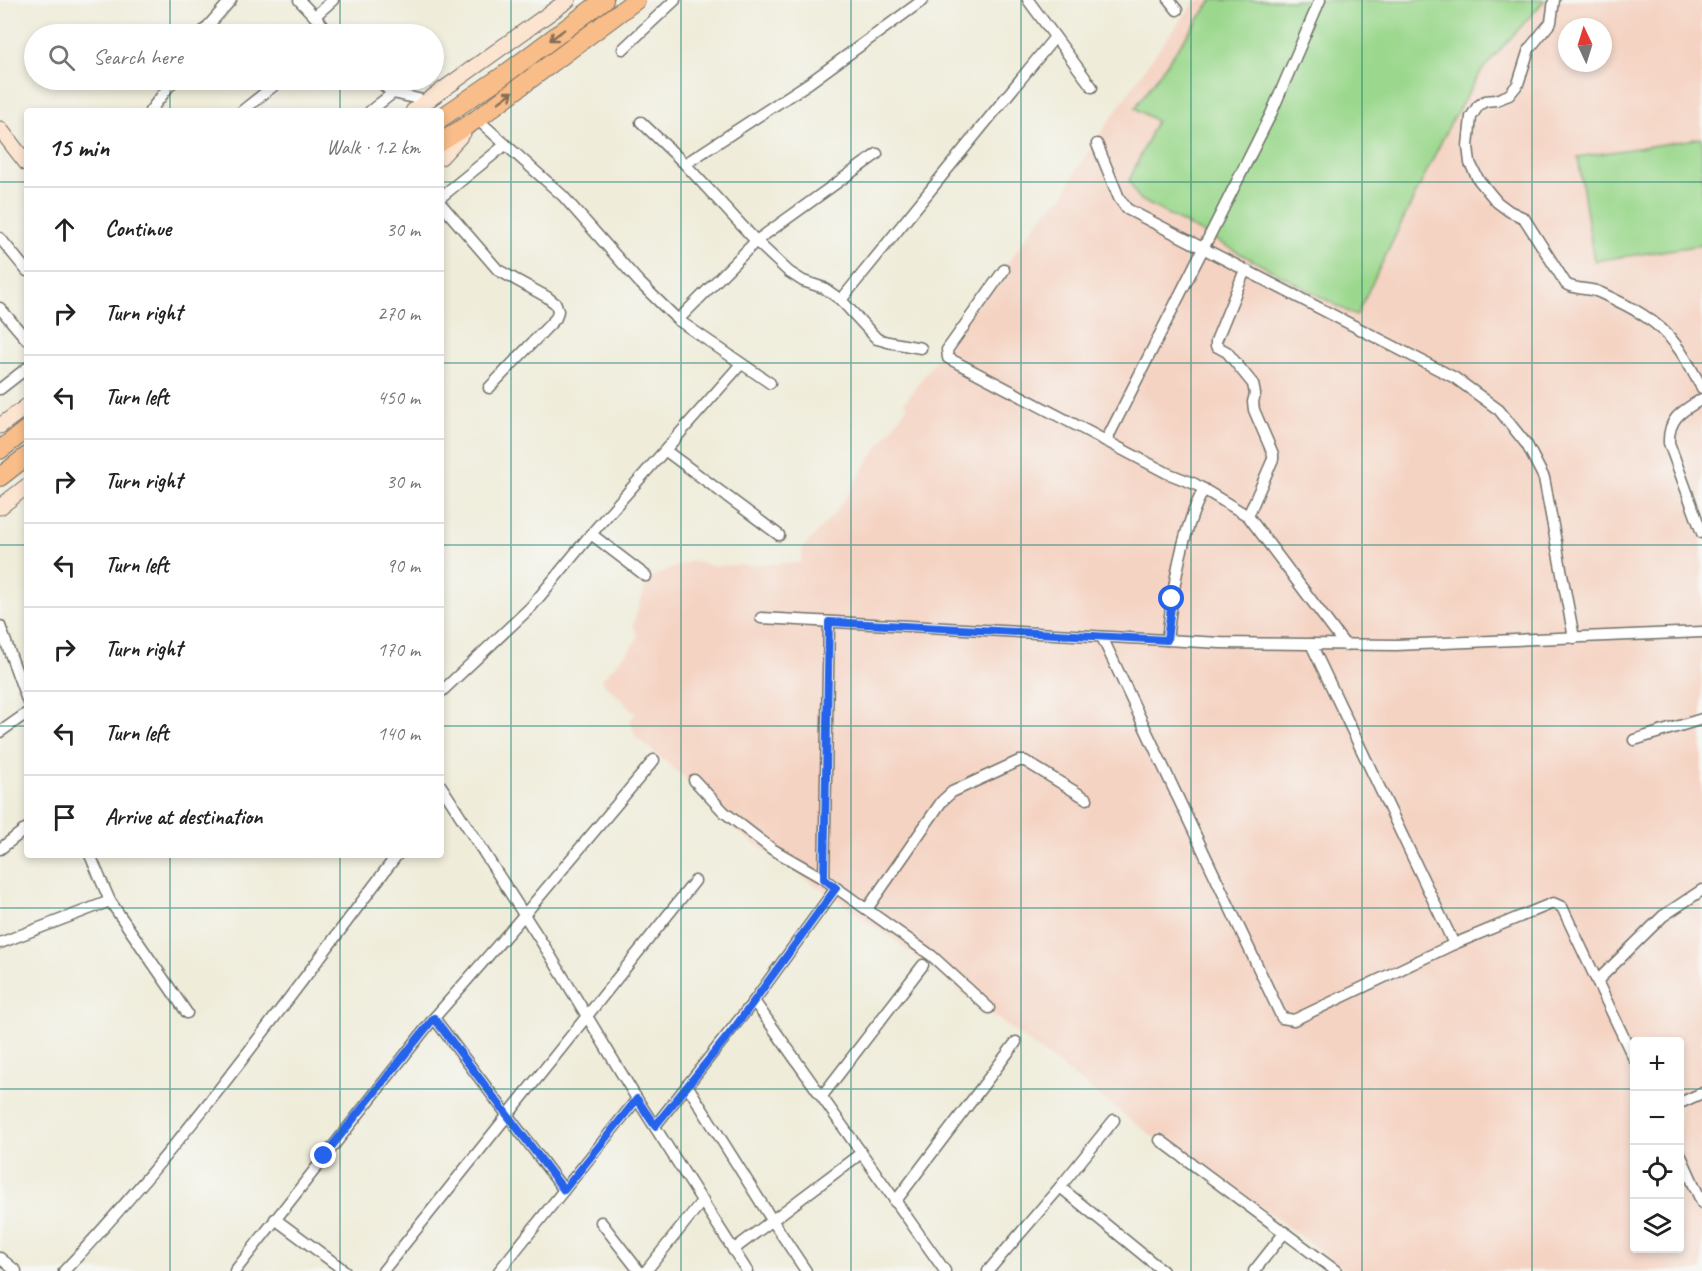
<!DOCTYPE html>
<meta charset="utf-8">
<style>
:root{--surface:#fff;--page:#f2f2f2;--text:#222;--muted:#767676;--line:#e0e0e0}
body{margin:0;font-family:Caveat,sans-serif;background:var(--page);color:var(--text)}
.controls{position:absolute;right:18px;bottom:18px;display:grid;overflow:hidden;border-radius:6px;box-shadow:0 3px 9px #0003}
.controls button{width:54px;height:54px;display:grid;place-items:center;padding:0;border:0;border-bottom:2px solid var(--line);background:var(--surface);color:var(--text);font:30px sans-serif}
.compass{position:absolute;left:1558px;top:18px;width:54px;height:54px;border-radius:50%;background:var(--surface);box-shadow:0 3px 9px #0003;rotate:356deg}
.stop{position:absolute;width:18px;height:18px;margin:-14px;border:4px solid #2563eb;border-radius:50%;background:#fff}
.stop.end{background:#2563eb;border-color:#fff;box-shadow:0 2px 6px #0008}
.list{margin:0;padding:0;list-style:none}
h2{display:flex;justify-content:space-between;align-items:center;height:78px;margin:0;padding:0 24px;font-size:26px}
h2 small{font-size:20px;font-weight:400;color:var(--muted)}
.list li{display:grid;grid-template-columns:39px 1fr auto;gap:18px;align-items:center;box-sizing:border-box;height:84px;padding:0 24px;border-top:2px solid var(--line)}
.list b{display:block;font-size:22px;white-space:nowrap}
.list em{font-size:20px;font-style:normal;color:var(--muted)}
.icon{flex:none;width:33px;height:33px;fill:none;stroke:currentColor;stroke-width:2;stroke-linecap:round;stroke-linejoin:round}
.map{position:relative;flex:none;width:1702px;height:1271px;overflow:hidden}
.search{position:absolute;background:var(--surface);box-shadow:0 3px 9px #0003;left:24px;top:24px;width:420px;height:66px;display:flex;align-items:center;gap:15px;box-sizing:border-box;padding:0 21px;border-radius:33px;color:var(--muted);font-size:22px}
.panel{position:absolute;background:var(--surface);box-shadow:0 3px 9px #0003;left:24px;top:108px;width:420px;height:750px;border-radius:6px}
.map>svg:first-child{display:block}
.built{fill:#f5d3c2;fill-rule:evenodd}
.green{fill:#9bd88d;stroke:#63825c;stroke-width:1.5}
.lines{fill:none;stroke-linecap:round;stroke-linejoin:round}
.street-casing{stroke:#706f68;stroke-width:13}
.secondary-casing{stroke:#706f68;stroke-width:17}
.highway-casing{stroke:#706f68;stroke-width:20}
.street{stroke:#fff;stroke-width:10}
.secondary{stroke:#fce5d0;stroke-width:15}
.highway{stroke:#f8bd89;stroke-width:18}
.oneway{stroke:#876d55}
.route{stroke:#2563eb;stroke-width:8}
.grid{fill:none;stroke:#0f766e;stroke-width:1.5;stroke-opacity:0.55}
</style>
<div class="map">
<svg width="1702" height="1271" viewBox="0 0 1702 1271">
<rect width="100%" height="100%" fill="#f6f6f2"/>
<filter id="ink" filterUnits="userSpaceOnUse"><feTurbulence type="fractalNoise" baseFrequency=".0167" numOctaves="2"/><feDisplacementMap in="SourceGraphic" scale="12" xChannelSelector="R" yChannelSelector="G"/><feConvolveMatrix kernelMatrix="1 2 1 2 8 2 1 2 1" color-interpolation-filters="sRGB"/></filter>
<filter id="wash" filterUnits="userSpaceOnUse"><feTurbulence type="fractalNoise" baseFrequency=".008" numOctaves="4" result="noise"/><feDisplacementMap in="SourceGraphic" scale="24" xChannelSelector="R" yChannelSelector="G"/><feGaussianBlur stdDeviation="1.35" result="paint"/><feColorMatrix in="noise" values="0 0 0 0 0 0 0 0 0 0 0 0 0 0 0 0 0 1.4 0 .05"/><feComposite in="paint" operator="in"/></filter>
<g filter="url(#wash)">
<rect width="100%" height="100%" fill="#efecd9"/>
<path class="built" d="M1196 0H1702V1271H1346L1162 1132 1156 1139 890 937 734 829 684 777 636 737 630 720 636 714 601 680 631 648 638 636 633 625 647 581 654 576 690 561 714 566 800 563 803 548 834 514 851 490 862 470 908 406 904 403 1045 212 1064 196 1076 170 1150 61ZM1567 27H1603V63H1567ZM1634 1042H1680V1248H1634Z"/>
<g class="green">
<polygon points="1212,0 1545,0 1482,70 1451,122 1356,316 1139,199 1129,181 1156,121 1135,108"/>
<polygon points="1702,138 1702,245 1594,261 1578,157"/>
</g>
</g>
<g filter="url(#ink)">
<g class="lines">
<g class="street-casing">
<g id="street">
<polyline points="299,0 331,34"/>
<polyline points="1028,0 1092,87"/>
<polyline points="1169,0 1177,10"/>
<path d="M1554 0 1551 22 1529 49 1518 84 1509 95 1496 100 1485 101 1478 106 1471 117 1468 146 1470 163 1478 179 1497 202 1509 211 1524 218 1566 284C1577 291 1590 287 1601 293 1629 306 1658 320 1676 345 1686 358 1694 374 1702 388"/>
<polyline points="315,16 333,0"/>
<polyline points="201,34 231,0"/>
<polyline points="623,49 675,0"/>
<polyline points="377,80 393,93 427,101"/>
<polyline points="150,111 174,80"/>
<polyline points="242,111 281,80"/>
<polyline points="370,111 393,93"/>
<polyline points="477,119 563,196 639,282 678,320 770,383"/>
<polyline points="641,122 685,164 756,241 789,272 803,281 824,288 841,300 877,339 888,342 921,348"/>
<polyline points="1097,144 1119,198 1127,209 1455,378 1499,410 1527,445 1544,478 1574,638"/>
<polyline points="685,164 809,83 923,0"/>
<polyline points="441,197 505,145"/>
<polyline points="441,204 498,270 547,297 556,304 558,311 556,318 489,388"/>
<polyline points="0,238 27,271"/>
<polyline points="1004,270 947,350 948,358 1167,473 1195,484 1248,516 1345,645"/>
<polyline points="1245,270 1216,341 1216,346 1227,352 1253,384 1255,394 1253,402 1254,410 1273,454 1273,459 1248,516"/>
<polyline points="841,300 1055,37"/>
<polyline points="0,308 27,340"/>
<polyline points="678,320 756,241 877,154"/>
<polyline points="0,389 27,368"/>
<path d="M1702 399C1682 411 1668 418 1669 443L1702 533"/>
<polyline points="1106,441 1271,114 1320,0"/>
<polyline points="666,451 779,535"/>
<polyline points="591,534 646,576"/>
<polyline points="761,618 1221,643 1396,645 1702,632"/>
<polyline points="0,626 27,700"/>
<polyline points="1102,637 1282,1018 1294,1020 1454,944 1553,903 1562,907 1634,1059"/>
<path d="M1167 640C1172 594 1181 530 1204 489"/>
<polyline points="1311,644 1454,944"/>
<polyline points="441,692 531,607 591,534 741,364"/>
<polyline points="0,732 27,713"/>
<polyline points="1634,740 1702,719"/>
<polyline points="694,780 724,812 772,849 824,879 932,956 989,1008"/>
<polyline points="441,786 550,955 637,1099 747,1271"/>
<polyline points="0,849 27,828"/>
<polyline points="90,855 110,901 187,1013"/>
<polyline points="824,879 829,622"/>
<polyline points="867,909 942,801 952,792 1019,761 1025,761 1087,799"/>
<polyline points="0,943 110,901"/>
<polyline points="1597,981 1663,916 1702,890"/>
<polyline points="754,1001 836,888"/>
<polyline points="434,1018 564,1190"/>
<polyline points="687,1085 772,1220 806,1271"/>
<polyline points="822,1096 923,965"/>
<polyline points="1680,1103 1702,1093"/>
<polyline points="655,1126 754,1001 945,1271"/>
<polyline points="1160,1140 1336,1271"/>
<polyline points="1680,1154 1702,1203"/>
<polyline points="1060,1187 1163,1271"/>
<polyline points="895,1202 1016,1042"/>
<polyline points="275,1219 345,1271"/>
<polyline points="601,1222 639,1271"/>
<polyline points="733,1250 860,1154"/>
<polyline points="0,1258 16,1271"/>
<path d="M64 1271C186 1142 290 996 397 855"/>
<polyline points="235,1271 434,1018 524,915 654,760"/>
<polyline points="383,1271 695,881"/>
<polyline points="499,1271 637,1099"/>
<polyline points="646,1271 703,1200"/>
<polyline points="988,1271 1060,1187 1114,1120"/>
<polyline points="1254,1271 1285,1232"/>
</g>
</g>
<g class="secondary-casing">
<g id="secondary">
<polyline points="413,111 568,0"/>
<polyline points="0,129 27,164"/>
<polyline points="441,157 463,133"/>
<polyline points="0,426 27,406"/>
<polyline points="0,507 27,486"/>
</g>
</g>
<g class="highway-casing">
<g id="highway">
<polyline points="441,118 504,75 604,0"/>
<polyline points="441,142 477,119 636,0"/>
<polyline points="0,450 27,429"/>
<polyline points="0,477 27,456"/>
</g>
</g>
<use href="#street" class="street"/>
<use href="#secondary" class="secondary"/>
<use href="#highway" class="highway"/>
</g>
<defs><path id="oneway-shaft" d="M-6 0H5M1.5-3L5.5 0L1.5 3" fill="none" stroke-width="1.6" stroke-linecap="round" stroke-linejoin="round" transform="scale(1.5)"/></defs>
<g class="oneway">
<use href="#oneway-shaft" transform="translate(557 35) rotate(143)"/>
<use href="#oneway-shaft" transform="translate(506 97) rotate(-37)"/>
</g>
</g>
<g class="lines" filter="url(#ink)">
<polyline class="route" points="324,1156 434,1018 564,1190 637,1099 655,1126 735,1027 836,888 824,879 829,622 1167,640 1172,599"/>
</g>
<path class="grid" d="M170 0V34M340 0V34M511 0V1271M681 0V1271M851 0V1271M1021 0V1271M1191 0V1271M1362 0V1271M1532 0V1271M170 80V111M340 80V111M0 182H27M441 182H1702M0 363H27M441 363H1702M0 545H27M441 545H1702M0 726H27M441 726H1702M170 855V1271M340 855V1271M0 908H1702M0 1089H1634M1680 1089H1702"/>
</svg>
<div class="controls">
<button>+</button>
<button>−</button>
<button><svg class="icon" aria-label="locate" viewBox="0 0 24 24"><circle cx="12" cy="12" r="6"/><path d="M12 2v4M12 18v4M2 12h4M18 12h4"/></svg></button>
<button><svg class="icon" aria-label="layers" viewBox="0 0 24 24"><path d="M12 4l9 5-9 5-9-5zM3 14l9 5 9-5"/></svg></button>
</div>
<svg class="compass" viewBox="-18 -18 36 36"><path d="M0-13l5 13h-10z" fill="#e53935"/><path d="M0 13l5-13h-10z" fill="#767676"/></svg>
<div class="stop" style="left:1172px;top:599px"></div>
<div class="stop end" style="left:324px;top:1156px"></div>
<div class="search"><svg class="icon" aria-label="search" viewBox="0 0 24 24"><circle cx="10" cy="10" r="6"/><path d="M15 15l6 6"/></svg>Search here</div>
<section class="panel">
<h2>15 min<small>Walk · 1.2 km</small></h2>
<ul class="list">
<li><svg class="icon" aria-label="ahead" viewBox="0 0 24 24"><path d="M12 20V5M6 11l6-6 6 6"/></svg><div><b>Continue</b></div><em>30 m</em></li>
<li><svg class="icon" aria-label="right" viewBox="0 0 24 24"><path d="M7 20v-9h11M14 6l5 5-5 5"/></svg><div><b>Turn right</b></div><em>270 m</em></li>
<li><svg class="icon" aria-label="left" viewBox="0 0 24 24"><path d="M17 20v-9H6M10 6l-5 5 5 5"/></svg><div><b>Turn left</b></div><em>450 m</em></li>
<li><svg class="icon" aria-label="right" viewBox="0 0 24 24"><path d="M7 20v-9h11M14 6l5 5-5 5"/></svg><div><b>Turn right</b></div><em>30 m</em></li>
<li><svg class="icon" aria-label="left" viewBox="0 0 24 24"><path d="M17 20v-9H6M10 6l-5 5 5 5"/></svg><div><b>Turn left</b></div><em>90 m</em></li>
<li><svg class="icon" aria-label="right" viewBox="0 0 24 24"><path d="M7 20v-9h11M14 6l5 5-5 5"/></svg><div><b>Turn right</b></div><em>170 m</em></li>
<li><svg class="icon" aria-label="left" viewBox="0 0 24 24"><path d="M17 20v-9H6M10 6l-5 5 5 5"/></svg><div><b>Turn left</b></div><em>140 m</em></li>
<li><svg class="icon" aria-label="arrive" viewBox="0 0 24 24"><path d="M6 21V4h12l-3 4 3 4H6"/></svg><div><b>Arrive at destination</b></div></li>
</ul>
</section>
</div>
